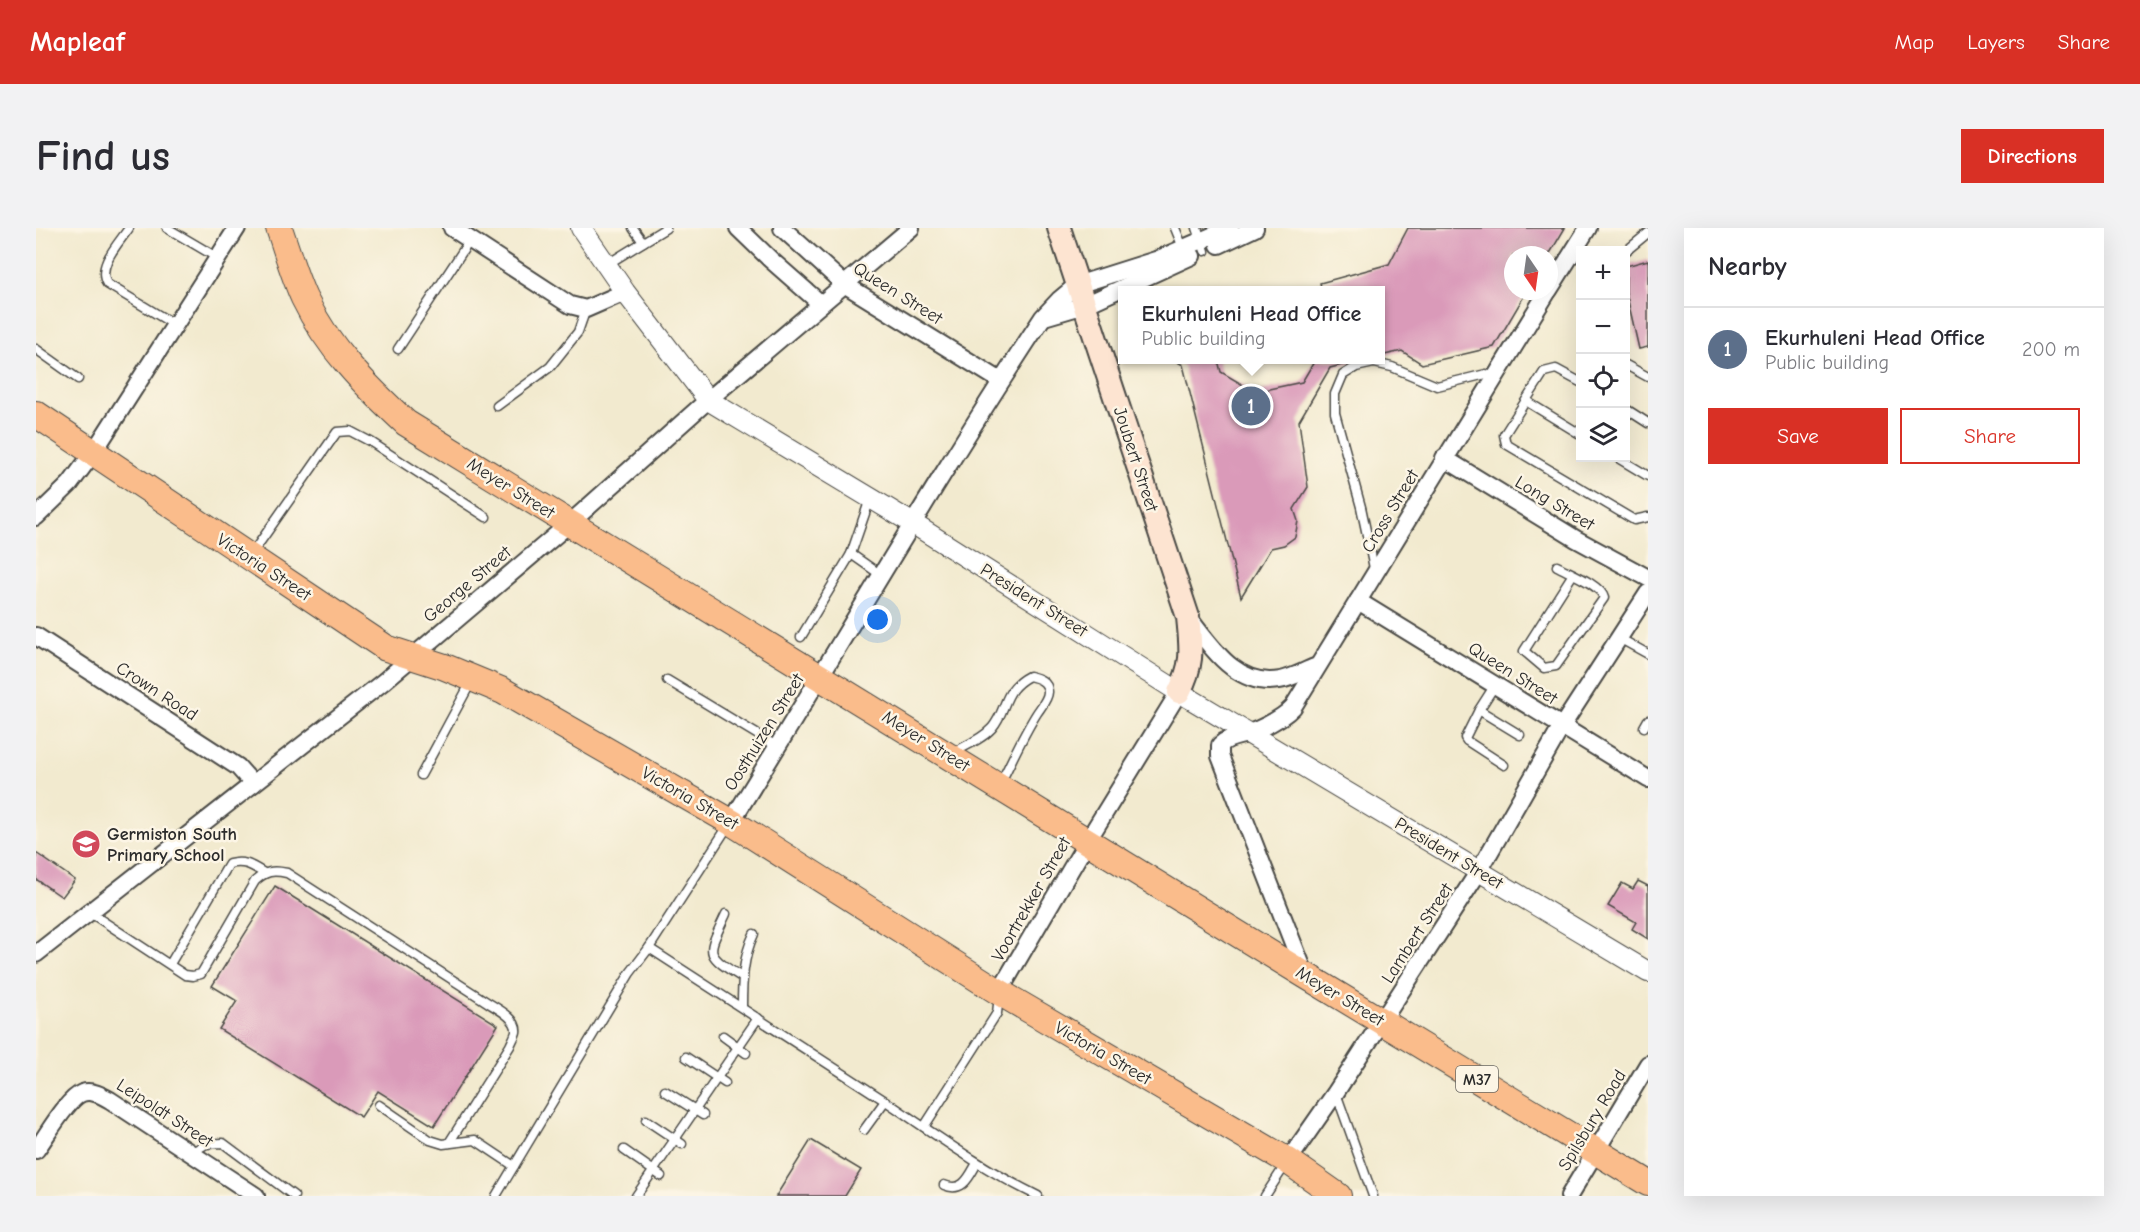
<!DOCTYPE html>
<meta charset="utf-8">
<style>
:root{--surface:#fff;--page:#f2f2f3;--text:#2b2b33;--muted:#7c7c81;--line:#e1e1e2;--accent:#d93025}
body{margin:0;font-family:"Comic Neue",sans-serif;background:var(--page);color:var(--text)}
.controls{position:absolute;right:18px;top:18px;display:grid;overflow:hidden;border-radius:0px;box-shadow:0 6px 24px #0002}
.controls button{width:54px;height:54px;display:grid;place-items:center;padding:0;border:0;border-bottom:2px solid var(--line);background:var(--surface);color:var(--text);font:30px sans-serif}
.compass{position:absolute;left:1468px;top:18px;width:54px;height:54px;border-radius:50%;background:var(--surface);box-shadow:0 6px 24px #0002;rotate:167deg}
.you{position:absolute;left:842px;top:392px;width:21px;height:21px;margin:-15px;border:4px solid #fff;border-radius:50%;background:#1a73e8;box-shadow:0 0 0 9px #1a73e833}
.badge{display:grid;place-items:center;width:39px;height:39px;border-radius:50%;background:var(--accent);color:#fff;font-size:20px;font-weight:700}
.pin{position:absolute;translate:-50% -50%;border:3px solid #fff;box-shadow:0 2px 6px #0006}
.popup{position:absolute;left:1082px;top:58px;width:267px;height:78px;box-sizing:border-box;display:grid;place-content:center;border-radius:0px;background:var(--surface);filter:drop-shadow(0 2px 4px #0005);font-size:20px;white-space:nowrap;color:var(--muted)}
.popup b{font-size:22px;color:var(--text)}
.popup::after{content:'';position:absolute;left:50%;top:100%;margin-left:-12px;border:12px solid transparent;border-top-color:var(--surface)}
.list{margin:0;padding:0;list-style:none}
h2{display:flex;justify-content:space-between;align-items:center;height:78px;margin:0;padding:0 24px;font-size:26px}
h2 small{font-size:20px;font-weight:400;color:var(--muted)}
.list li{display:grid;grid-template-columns:39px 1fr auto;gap:18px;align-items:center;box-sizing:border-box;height:84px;padding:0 24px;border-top:2px solid var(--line)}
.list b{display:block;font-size:22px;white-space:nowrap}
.list p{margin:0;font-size:20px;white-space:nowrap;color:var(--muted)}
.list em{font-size:20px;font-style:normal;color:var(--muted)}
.actions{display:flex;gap:12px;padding:18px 24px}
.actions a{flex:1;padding:14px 0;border:2px solid var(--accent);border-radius:0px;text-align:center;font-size:21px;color:var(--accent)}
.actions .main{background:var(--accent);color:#fff}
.icon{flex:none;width:33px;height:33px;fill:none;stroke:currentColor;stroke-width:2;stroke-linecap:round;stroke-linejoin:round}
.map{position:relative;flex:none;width:1612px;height:968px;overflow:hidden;border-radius:0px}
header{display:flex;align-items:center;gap:36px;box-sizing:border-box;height:84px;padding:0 30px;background:var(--accent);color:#fff}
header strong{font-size:28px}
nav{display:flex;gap:33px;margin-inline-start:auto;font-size:21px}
.intro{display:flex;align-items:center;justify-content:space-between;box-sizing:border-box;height:144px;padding:0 36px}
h1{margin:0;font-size:42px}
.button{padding:15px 27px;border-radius:0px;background:var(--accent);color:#fff;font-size:21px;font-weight:700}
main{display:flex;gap:36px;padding:0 36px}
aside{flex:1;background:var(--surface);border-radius:0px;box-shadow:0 6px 24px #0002}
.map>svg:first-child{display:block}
.building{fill:#da9ab9}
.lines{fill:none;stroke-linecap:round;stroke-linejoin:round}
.service-casing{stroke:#494844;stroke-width:11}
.minor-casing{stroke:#494844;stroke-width:20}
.tertiary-casing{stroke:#494844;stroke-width:22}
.secondary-casing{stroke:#494844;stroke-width:26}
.primary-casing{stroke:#494844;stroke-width:28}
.service{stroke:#fff;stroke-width:8}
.minor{stroke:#fff;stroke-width:16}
.tertiary{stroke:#fff;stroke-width:20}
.secondary{stroke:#fde4d1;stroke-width:22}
.primary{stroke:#fabc8b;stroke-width:26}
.labels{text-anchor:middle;stroke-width:5;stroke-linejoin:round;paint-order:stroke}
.shield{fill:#fcf5e5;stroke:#6a6863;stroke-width:1.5}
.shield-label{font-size:16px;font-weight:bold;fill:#2b2b2b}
.street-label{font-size:18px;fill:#2b2b2b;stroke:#fcf5e5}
.poi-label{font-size:18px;font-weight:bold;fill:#2b2b2b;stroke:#fcf5e5;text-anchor:start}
</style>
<header>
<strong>Mapleaf</strong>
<nav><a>Map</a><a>Layers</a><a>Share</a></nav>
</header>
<div class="intro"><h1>Find us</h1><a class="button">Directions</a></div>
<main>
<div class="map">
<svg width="1612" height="968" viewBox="0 0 1612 968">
<rect width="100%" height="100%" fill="#fcf5e5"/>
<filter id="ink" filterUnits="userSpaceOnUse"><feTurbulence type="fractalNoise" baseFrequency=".0167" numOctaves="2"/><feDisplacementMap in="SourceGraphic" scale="12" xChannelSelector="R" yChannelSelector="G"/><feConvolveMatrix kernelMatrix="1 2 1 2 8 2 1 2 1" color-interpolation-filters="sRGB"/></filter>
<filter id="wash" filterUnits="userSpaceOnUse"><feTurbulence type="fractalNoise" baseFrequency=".008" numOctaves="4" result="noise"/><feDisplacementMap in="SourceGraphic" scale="24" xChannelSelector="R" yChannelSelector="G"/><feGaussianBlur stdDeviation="1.35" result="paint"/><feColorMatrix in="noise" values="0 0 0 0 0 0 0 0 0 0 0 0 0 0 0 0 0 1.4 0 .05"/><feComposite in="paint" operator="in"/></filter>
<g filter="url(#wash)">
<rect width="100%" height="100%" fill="#f2eacf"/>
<g id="blocks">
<g class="building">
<polygon points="1372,0 1529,0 1513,27 1477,27 1477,63 1491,63 1458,119 1386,136 1366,123 1344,128 1344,63 1286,63 1284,55 1353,36"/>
<polygon points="1612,32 1612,119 1603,121 1590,64 1590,38"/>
<polygon points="1138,132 1182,132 1185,144 1219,164 1266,154 1279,132 1326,132 1294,140 1263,193 1272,259 1258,281 1262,293 1259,309 1248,317 1235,320 1205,369 1147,137"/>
<polygon points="0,625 39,652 26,669 0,651"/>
<polygon points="1602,653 1612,658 1612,711 1596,701 1600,694 1572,678 1586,655 1597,661"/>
<polygon points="239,658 462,797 398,898 342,863 325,889 183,801 201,773 176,758"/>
<polygon points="775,912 825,942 809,968 740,968"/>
</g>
</g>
</g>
<g filter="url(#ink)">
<use href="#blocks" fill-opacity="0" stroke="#494844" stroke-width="1.5"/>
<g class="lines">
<g class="service-casing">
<g id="service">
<path d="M93 0C83 15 60 38 71 56L139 97"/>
<polyline points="131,0 182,30"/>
<polyline points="597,0 607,14"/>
<polyline points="1139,0 1148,22"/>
<polyline points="1161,0 1169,23"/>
<polyline points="1590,23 1612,5"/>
<polyline points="570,37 630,0"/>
<polyline points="0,121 42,151"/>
<polyline points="362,121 434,12"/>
<polyline points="1590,137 1612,149"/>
<polyline points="1544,154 1520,141 1508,144 1468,207 1470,216 1598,292 1612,289"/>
<polyline points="1490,173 1544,206"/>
<polyline points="461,178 514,139 542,104 550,81"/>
<polyline points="1590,181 1612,195"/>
<polyline points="1582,230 1612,248"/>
<polyline points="815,326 845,347"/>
<polyline points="215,327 301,204 314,203 335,214 450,289"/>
<path d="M1521 338C1534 345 1565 357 1568 370L1520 438 1508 440 1488 423 1537 346"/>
<polyline points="1339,345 1325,279 1299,185 1299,166 1307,147 1320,139 1338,135 1356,139 1401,158 1450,146 1459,149"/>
<polyline points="765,409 815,326 834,271"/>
<polyline points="1583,410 1612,426"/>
<polyline points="631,452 742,519"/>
<polyline points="1459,457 1443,482 1429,510 1431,513 1468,537"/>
<polyline points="1443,482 1484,507"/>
<polyline points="1608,499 1612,492"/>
<path d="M916 525C929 518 945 512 956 500 972 481 966 462 993 448 1002 450 1012 453 1012 464 1012 471 1005 479 1001 485 987 507 976 532 964 556"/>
<polyline points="385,547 435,454"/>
<path d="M53 684 149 747 157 748 165 746 219 653C230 643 236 642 251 645L451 774C460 780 482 790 480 804 479 808 476 813 474 818L413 915"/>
<path d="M690 686C671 727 667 725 707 750"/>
<path d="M613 720C692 771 771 822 851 874 900 907 948 942 1002 968"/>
<path d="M134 736 193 636C208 632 215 637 228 645"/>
<path d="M706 779C706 754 707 729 718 706"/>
<polyline points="687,808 710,825"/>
<polyline points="650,829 689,855"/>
<polyline points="629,863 667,887"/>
<polyline points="1300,865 1337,968"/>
<polyline points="343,877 394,912 407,916 439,912 478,938"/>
<polyline points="610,892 646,916"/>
<polyline points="888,899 961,785 963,768"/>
<polyline points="828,902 849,873"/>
<polyline points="588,922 625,948"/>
<polyline points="155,925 170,916 187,915 258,968"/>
<path d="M908 957C927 965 933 949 941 935"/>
<polyline points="460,968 594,745 613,720 694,595"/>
<polyline points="600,968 722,790"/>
<polyline points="1229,968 1250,936"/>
</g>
</g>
<g class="minor-casing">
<g id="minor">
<polyline points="416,0 534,77 550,81 589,64"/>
<polyline points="702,0 735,32 785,76"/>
<polyline points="746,0 808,56 965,153"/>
<polyline points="1183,17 1219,0"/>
<polyline points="1513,62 1552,0"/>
<polyline points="1008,89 1049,77 1156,28"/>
<polyline points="1408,230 1540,311 1612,350"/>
<polyline points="0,289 34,256 57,225 201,0"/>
<polyline points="1322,373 1612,551"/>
<path d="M1152 389C1175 418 1200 460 1244 452 1256 450 1268 443 1279 439"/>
<polyline points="0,408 202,539 217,556"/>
<path d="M695 594C800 425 898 254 1007 89L1023 72 1041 57 1120 32 1194 0"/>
<polyline points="0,726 347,454 533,296 672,172 875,0"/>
<path d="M1269 746 1184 528V517C1192 509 1201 509 1211 506 1226 500 1246 491 1257 479L1512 63"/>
<polyline points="963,764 1052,612 1143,464"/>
<path d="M0 922C10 909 31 871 46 865 56 862 65 867 74 872L220 968"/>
<polyline points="1252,933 1300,864 1443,643 1526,498 1612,365"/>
<polyline points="1533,968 1612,836"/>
</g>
</g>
<g class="tertiary-casing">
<polyline id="tertiary" points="545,0 589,64 672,172 876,295 1143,464 1612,744"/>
</g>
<g class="secondary-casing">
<path id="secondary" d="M1023 0 1152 389C1155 421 1158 435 1143 464"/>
</g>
<g class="primary-casing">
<g id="primary">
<path d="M243 0C251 23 258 48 268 70 292 120 330 158 370 195L1269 747 1612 955"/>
<polyline points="0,186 350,420 409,439 467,463 695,594 963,764 1252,933 1302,968"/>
</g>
</g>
<use href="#service" class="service"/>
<use href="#minor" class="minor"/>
<use href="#tertiary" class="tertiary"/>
<use href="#secondary" class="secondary"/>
<use href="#primary" class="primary"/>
</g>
</g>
<defs>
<g id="school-disc" transform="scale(1.5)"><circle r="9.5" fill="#d1495b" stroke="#fcf5e5"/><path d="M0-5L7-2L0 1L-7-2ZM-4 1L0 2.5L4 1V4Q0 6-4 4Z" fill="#fff"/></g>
</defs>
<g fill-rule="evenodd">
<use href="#school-disc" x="50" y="616"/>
</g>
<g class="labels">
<rect class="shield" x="1420" y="838" width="42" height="26" rx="4.5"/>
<g class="shield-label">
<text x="1441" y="857">M37</text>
</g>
<g class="street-label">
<text transform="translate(862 65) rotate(32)" y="6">Queen Street</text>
<text transform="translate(1100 231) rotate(72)" y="6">Joubert Street</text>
<text transform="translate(475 260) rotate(32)" y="6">Meyer Street</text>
<text transform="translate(1519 275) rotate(31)" y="6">Long Street</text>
<text transform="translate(1354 283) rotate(-59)" y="6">Cross Street</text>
<text transform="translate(228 339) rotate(33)" y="6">Victoria Street</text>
<text transform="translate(431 356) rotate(-40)" y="6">George Street</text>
<text transform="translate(998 372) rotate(32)" y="6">President Street</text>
<text transform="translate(1477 445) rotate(32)" y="6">Queen Street</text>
<text transform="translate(121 463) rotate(33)" y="6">Crown Road</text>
<text transform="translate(728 504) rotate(-58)" y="6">Oosthuizen Street</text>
<text transform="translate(890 513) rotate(32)" y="6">Meyer Street</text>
<text transform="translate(654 570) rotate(30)" y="6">Victoria Street</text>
<text transform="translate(1413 625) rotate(31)" y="6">President Street</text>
<text transform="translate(995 671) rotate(-60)" y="6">Voortrekker Street</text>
<text transform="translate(1381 705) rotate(-57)" y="6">Lambert Street</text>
<text transform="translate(1304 768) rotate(31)" y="6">Meyer Street</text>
<text transform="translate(1067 825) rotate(30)" y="6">Victoria Street</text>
<text transform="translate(129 885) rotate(33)" y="6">Leipoldt Street</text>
<text transform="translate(1556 892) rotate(-59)" y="6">Spilsbury Road</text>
</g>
<g class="poi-label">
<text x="71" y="612">Germiston South<tspan x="71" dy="21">Primary School</tspan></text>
</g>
</g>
</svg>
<div class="controls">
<button>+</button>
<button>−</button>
<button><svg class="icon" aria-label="locate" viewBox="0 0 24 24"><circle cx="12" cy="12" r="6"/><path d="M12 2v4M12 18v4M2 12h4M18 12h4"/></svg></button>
<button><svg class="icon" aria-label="layers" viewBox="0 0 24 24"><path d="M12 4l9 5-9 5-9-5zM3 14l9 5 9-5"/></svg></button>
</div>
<svg class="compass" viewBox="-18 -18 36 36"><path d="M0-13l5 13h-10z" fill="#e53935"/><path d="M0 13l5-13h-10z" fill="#7c7c81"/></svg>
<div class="you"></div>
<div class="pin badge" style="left:1215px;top:178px;background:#5c6f8a">1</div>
<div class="popup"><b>Ekurhuleni Head Office</b>Public building</div>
</div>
<aside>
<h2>Nearby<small></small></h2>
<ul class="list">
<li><span class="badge" style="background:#5c6f8a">1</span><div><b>Ekurhuleni Head Office</b><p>Public building</p></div><em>200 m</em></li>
</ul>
<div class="actions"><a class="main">Save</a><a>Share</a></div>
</aside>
</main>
